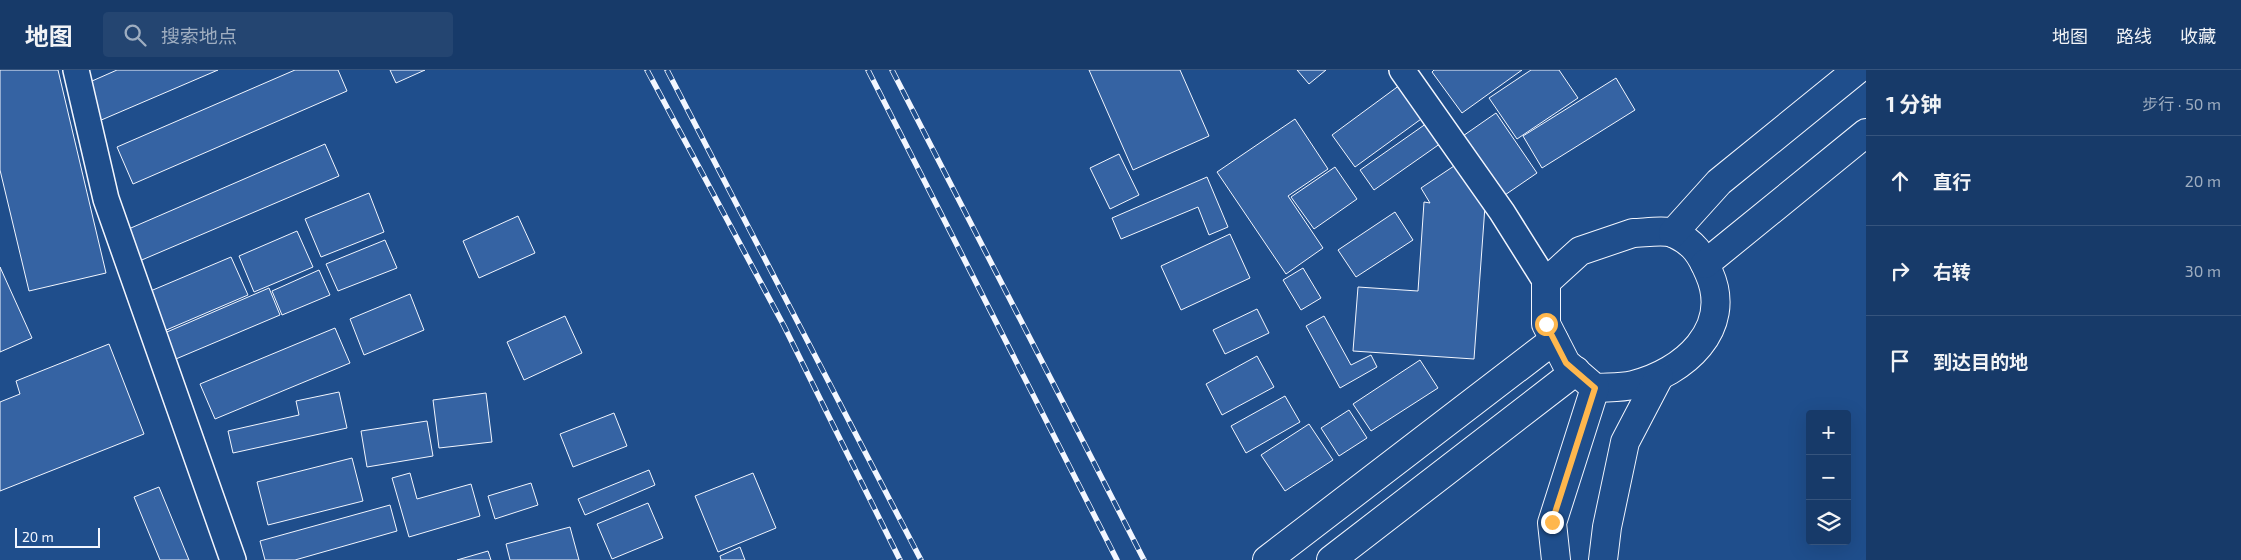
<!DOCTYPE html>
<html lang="zh">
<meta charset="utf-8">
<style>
:root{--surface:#173a69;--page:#244571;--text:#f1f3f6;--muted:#9eadc0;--line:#36547d}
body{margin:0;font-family:"Exo 2","Noto Sans SC",sans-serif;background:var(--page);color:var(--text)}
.controls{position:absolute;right:15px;bottom:15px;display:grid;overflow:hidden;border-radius:5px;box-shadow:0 5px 20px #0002}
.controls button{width:45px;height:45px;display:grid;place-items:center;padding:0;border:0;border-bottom:1px solid var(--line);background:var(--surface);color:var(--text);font:25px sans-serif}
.scale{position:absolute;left:15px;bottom:12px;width:85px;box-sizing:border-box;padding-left:5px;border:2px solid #f2f6ff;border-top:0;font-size:14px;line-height:18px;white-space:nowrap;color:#f2f6ff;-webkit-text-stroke:4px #1f4e8c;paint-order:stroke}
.stop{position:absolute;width:15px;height:15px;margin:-11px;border:4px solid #ffb74d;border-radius:50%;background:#fff}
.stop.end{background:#ffb74d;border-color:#fff;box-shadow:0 1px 5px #0008}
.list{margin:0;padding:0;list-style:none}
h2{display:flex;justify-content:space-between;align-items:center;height:65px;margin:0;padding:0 20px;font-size:21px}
h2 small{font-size:16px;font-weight:400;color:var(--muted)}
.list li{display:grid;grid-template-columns:32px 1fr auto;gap:15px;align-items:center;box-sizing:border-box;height:90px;padding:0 20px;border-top:1px solid var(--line)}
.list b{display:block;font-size:19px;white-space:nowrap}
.list em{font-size:16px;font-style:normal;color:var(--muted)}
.icon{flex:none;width:28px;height:28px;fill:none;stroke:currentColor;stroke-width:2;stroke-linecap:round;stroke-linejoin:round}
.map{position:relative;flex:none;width:1866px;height:490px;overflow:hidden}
header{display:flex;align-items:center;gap:30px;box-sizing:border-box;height:70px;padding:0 25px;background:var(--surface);border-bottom:1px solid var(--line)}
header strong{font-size:24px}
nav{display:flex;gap:28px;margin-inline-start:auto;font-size:18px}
.search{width:350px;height:45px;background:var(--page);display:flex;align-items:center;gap:12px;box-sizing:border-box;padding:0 18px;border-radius:5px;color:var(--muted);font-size:19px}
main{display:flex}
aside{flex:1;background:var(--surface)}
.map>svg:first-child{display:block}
.building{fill:#3563a3;stroke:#f2f6ff}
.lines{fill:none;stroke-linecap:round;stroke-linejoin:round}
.minor-casing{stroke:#f2f6ff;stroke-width:28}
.tertiary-casing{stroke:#f2f6ff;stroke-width:30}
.minor{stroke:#1f4e8c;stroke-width:25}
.tertiary{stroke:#1f4e8c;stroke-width:28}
.rail-casing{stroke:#f2f6ff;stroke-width:5.5}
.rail{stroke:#1f4e8c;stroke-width:4;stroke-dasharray:11;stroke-linecap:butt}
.route{stroke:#ffb74d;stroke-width:6}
</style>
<header>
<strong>地图</strong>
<div class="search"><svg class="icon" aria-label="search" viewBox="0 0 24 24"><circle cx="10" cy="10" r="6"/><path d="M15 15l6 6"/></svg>搜索地点</div>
<nav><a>地图</a><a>路线</a><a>收藏</a></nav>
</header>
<main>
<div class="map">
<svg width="1866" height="490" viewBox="0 0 1866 490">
<rect width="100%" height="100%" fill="#1f4e8c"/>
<g class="building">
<polygon points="0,0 58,0 106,203 29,221 0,100"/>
<polygon points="117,0 218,0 99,51 83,15"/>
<polygon points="295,0 338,0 347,21 133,114 117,77"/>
<polygon points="390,0 425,0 396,13"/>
<polygon points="1089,0 1180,0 1209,66 1133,100"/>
<polygon points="1297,0 1326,0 1309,14"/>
<polygon points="1434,0 1522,0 1462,43 1432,2"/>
<polygon points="1531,0 1559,0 1578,28 1517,69 1489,28"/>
<polygon points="1616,8 1635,40 1542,98 1523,66"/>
<polygon points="1404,12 1428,44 1355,97 1332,65"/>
<polygon points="1496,43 1537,103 1502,127 1460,68"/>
<polygon points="1295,49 1328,99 1288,126 1323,178 1286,204 1217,102"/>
<polygon points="1430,51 1444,71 1374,120 1360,100"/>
<polygon points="325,74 339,106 130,195 117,164"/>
<polygon points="1119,84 1139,125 1110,139 1090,98"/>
<polygon points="1457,94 1485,136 1474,289 1353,281 1358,217 1418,221 1424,132 1430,133 1421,118"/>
<polygon points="1335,97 1357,129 1314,159 1291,127"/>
<polygon points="1207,107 1228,157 1209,165 1198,137 1121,169 1112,148"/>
<polygon points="369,123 384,162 321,187 305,149"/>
<polygon points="1395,142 1413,170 1356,207 1338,180"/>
<polygon points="518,146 535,183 479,208 463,171"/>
<polygon points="297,161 313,197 254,222 239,186"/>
<polygon points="1230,164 1250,208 1181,240 1161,196"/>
<polygon points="385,170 397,198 338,221 326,194"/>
<polygon points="231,187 248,225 157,264 141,225"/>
<polygon points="0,197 32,268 0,282"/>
<polygon points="1303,198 1321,228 1301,240 1283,210"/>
<polygon points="319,200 330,225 282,245 272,221"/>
<polygon points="269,218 280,245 164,294 153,268"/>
<polygon points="410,224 424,260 364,285 350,249"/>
<polygon points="1257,239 1269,263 1225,284 1213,260"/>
<polygon points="565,246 582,283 524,310 507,272"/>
<polygon points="1324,246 1351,295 1371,285 1377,297 1340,318 1306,256"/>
<polygon points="335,258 350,293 215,349 200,314"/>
<polygon points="109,274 144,364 0,421 0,332 20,324 16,311"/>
<polygon points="1257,286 1274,317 1222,345 1206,314"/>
<polygon points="1420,290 1438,318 1371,361 1353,334"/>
<polygon points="339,322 347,358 233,383 228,361 299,345 296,331"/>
<polygon points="486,323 492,372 439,378 433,330"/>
<polygon points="1285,326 1300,352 1246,383 1231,356"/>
<polygon points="1349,340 1367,368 1339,386 1321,358"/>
<polygon points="614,343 627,376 573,397 560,364"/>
<polygon points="427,351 433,386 367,397 361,361"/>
<polygon points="1309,354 1333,390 1285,421 1261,385"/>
<polygon points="352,388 363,431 268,455 257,412"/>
<polygon points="649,400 655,415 585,445 578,429"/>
<polygon points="410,403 417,429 471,414 480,446 409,467 392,408"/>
<polygon points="753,403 776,458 718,482 695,426"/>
<polygon points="531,413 538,435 495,449 488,426"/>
<polygon points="159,417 189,490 160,490 134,427"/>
<polygon points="648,433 663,468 612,489 597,454"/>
<polygon points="390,435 397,461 295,490 265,490 260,471"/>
<polygon points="570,457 579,490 510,490 506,474"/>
<polygon points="740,477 745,490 721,490 720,486"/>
<polygon points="488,481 491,490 457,490"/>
</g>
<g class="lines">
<g class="minor-casing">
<g id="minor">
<polyline points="76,0 106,129 233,490"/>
<polyline points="1402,0 1502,142 1546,212"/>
</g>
</g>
<g class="tertiary-casing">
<g id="tertiary">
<path d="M1633 163C1644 163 1665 159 1675 164 1694 173 1701 184 1709 203 1734 259 1683 303 1633 315 1621 318 1607 317 1595 318L1566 293 1546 254V212L1580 181Z"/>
<polyline points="1673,163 1719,112 1857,0"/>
<polyline points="1705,194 1866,63"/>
<polyline points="1267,490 1554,270"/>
<polyline points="1331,490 1576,301"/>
<polyline points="1556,490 1552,453 1595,318"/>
<polyline points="1603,490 1607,457 1625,372 1659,307"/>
</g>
</g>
<use href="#minor" class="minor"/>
<use href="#tertiary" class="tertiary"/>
<g class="rail-casing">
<g id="rail">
<polyline points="647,0 784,256 900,490"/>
<polyline points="667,0 921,490"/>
<polyline points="868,0 1117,490"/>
<polyline points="892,0 1144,490"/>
</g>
</g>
<use href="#rail" class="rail"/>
</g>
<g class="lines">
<polyline class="route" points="1546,254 1566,293 1595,318 1552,452"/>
</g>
</svg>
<div class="controls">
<button>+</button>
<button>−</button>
<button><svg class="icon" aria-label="layers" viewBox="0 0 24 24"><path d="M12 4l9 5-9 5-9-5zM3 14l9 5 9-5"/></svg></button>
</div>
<div class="scale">20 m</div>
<div class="stop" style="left:1546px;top:254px"></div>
<div class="stop end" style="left:1552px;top:452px"></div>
</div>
<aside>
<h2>1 分钟<small>步行 · 50 m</small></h2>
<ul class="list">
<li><svg class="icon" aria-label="ahead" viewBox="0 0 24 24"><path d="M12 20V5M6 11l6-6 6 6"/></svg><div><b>直行</b></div><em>20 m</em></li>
<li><svg class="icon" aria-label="right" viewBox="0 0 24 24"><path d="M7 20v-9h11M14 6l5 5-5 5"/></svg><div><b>右转</b></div><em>30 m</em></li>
<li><svg class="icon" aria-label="arrive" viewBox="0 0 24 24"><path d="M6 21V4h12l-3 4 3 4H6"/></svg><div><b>到达目的地</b></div></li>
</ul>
</aside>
</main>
